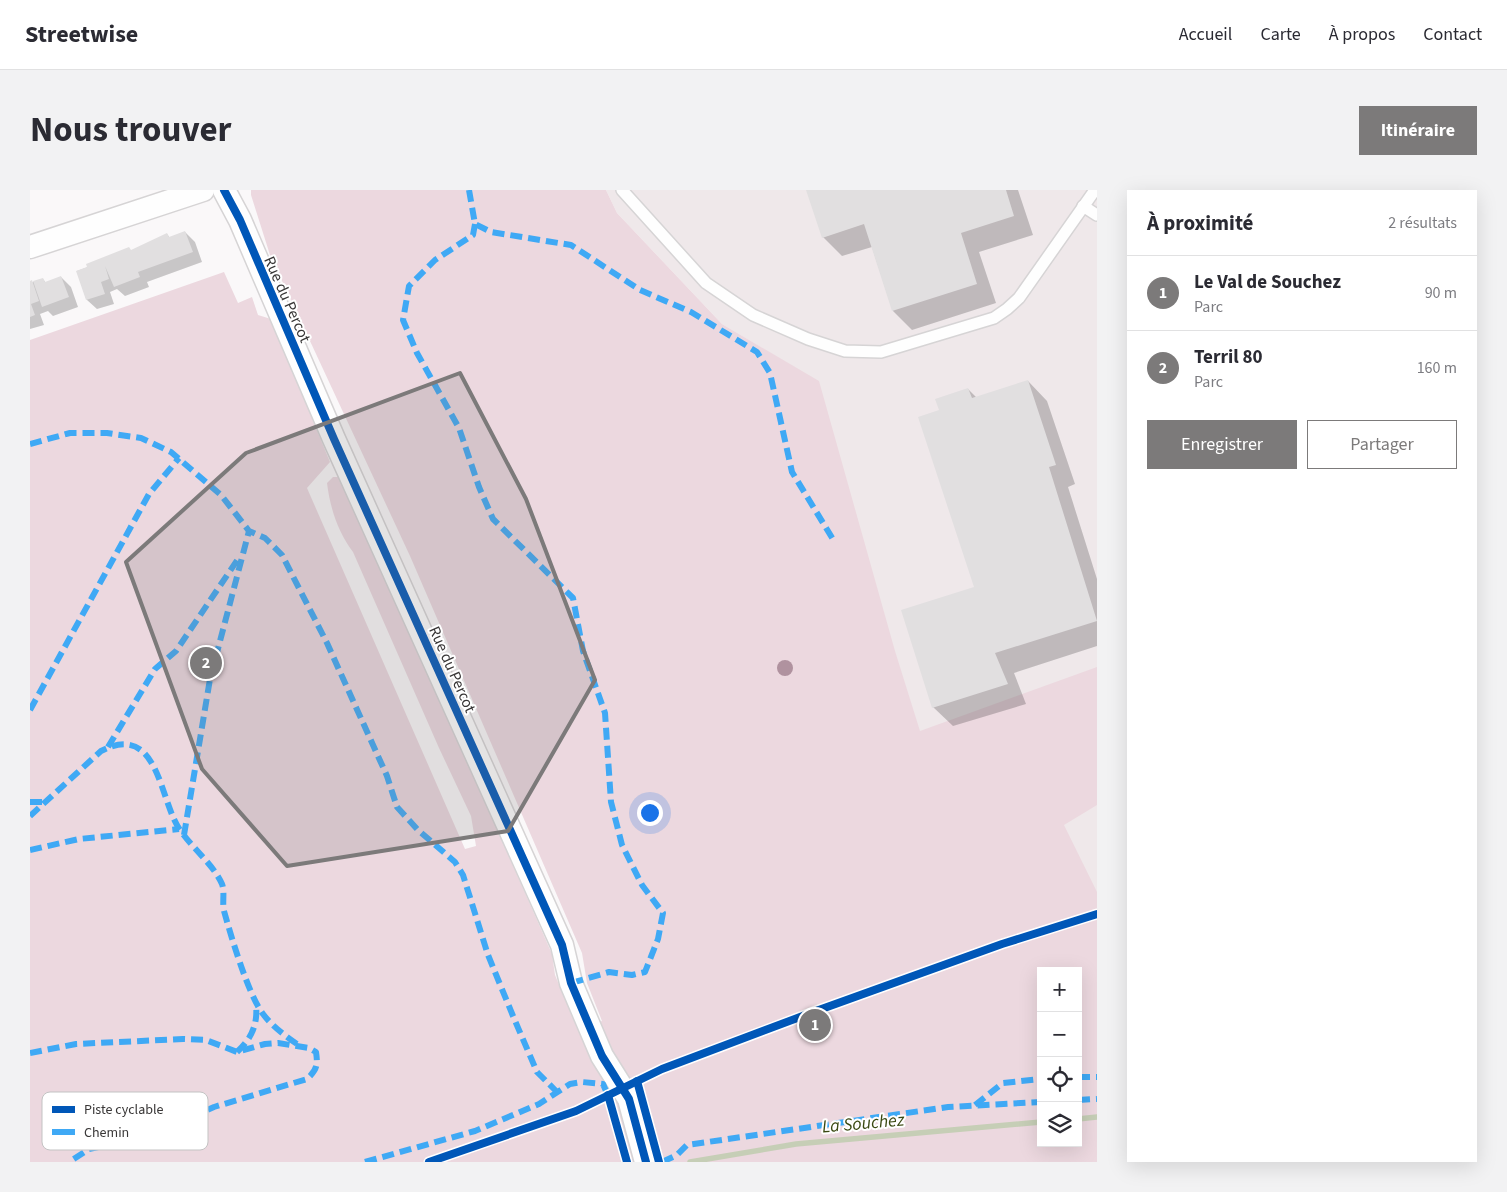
<!DOCTYPE html>
<html lang="fr">
<meta charset="utf-8">
<style>
:root{--surface:#fff;--page:#f2f2f3;--text:#2b2b33;--muted:#7c7c81;--line:#e1e1e2;--accent:#7c7a7a}
body{margin:0;font-family:"Source Sans 3",sans-serif;background:var(--page);color:var(--text)}
.controls{position:absolute;right:15px;bottom:15px;display:grid;overflow:hidden;border-radius:0px;box-shadow:0 5px 20px #0002}
.controls button{width:45px;height:45px;display:grid;place-items:center;padding:0;border:0;border-bottom:1px solid var(--line);background:var(--surface);color:var(--text);font:25px sans-serif}
.you{position:absolute;left:619px;top:622px;width:18px;height:18px;margin:-12px;border:4px solid #fff;border-radius:50%;background:#1a73e8;box-shadow:0 0 0 8px #1a73e833}
.badge{display:grid;place-items:center;width:32px;height:32px;border-radius:50%;background:var(--accent);color:#fff;font-size:16px;font-weight:700}
.pin{position:absolute;translate:-50% -50%;border:2px solid #fff;box-shadow:0 1px 5px #0006}
.list{margin:0;padding:0;list-style:none}
h2{display:flex;justify-content:space-between;align-items:center;height:65px;margin:0;padding:0 20px;font-size:21px}
h2 small{font-size:16px;font-weight:400;color:var(--muted)}
.list li{display:grid;grid-template-columns:32px 1fr auto;gap:15px;align-items:center;box-sizing:border-box;height:75px;padding:0 20px;border-top:1px solid var(--line)}
.list b{display:block;font-size:19px;white-space:nowrap}
.list p{margin:0;font-size:16px;white-space:nowrap;color:var(--muted)}
.list em{font-size:16px;font-style:normal;color:var(--muted)}
.actions{display:flex;gap:10px;padding:15px 20px}
.actions a{flex:1;padding:11px 0;border:1px solid var(--accent);border-radius:0px;text-align:center;font-size:18px;color:var(--accent)}
.actions .main{background:var(--accent);color:#fff}
.icon{flex:none;width:28px;height:28px;fill:none;stroke:currentColor;stroke-width:2;stroke-linecap:round;stroke-linejoin:round}
.map{position:relative;flex:none;width:1067px;height:972px;overflow:hidden;border-radius:0px}
header{display:flex;align-items:center;gap:30px;box-sizing:border-box;height:70px;padding:0 25px;background:var(--surface);border-bottom:1px solid var(--line)}
header strong{font-size:24px}
nav{display:flex;gap:28px;margin-inline-start:auto;font-size:18px}
.intro{display:flex;align-items:center;justify-content:space-between;box-sizing:border-box;height:120px;padding:0 30px}
h1{margin:0;font-size:35px}
.button{padding:12px 22px;border-radius:0px;background:var(--accent);color:#fff;font-size:18px;font-weight:700}
main{display:flex;gap:30px;padding:0 30px}
aside{flex:1;background:var(--surface);border-radius:0px;box-shadow:0 5px 20px #0002}
.map>svg:first-child{display:block}
.built{fill:#efe8ea}
.green{fill:#ecd8df;fill-rule:evenodd}
.shadow{fill:#0003}
.lines{fill:none;stroke-linecap:round;stroke-linejoin:round}
.stream{stroke:#c6ceb6;stroke-width:5.5}
.building{fill:#e1dfe0}
.lane-casing{stroke:#d6d4d5;stroke-width:14}
.street-casing{stroke:#d6d4d5;stroke-width:25}
.lane{stroke:#fefefe;stroke-width:11}
.street{stroke:#fefefe;stroke-width:22}
.quiet{stroke:#3fa9f5;stroke-width:6;stroke-dasharray:12 6;stroke-linecap:butt}
.cycleway-casing{stroke:#fff;stroke-width:11}
.cycleway{stroke:#0057b8;stroke-width:8}
.tree{fill:#b0929f}
.marked{fill:#7c7a7a;fill-opacity:0.2;stroke:#7c7a7a;stroke-width:4;stroke-linejoin:round}
.labels{text-anchor:middle;stroke-width:4;stroke-linejoin:round;paint-order:stroke}
.street-label{font-size:16px;fill:#383636;stroke:#fff}
.water-label{font-size:18px;font-style:italic;fill:#3a4912;stroke:#fff}
.key{fill:#fff;stroke:#c3c3c3;stroke-width:1}
.key-label{font-size:14px;fill:#383636}
</style>
<header>
<strong>Streetwise</strong>
<nav><a>Accueil</a><a>Carte</a><a>À propos</a><a>Contact</a></nav>
</header>
<div class="intro"><h1>Nous trouver</h1><a class="button">Itinéraire</a></div>
<main>
<div class="map">
<svg width="1067" height="972" viewBox="0 0 1067 972">
<rect width="100%" height="100%" fill="#faf8f9"/>
<polygon class="built" points="576,0 1067,0 1067,703 862,769 789,192 692,134 587,23"/>
<path class="green" d="M221 0H576L587 23 692 134 789 191 865 461 890 541 1067 477V615L1034 635 1067 702V972H0V150L194 82 208 113 222 107 228 125 241 129 300 272 277 298 435 659 446 656 441 626 409 558 323 362C308 342 300 318 297 293L303 287H312L522 764 525 785 547 838 572 831 557 793 552 763 380 366 240 65 221 5ZM1011 781H1048V953H1011Z"/>
<g class="shadow">
<polygon points="778,0 988,0 1003,45 949,62 966,113 882,140 863,121 842,57 812,66 793,47"/>
<polygon points="155,42 165,52 172,72 117,92 119,97 95,106 87,99 80,102 84,114 67,119 57,110 47,81 102,61 137,44 140,48"/>
<polygon points="31,87 41,97 48,117 23,126 18,121 10,124 14,135 0,139 0,93 13,89 16,93"/>
<polygon points="998,191 1017,211 1045,294 1038,297 1067,389 1067,456 984,483 996,514 923,536 903,517 945,397 910,220 938,199 947,208"/>
</g>
<g class="lines">
<g class="stream">
<polyline points="1048,929 1067,927"/>
<polyline points="660,972 766,954 1011,932"/>
</g>
</g>
<g class="building">
<polygon points="776,0 976,0 984,26 931,43 947,94 862,121 834,34 792,48"/>
<polygon points="155,41 163,62 108,82 110,87 84,97 75,76 79,89 71,92 75,104 56,110 46,81 57,77 56,74 99,57 101,60 137,43 139,47"/>
<polygon points="31,86 39,107 12,117 3,91 13,88 15,92"/>
<polygon points="2,90 9,111 1,114 5,125 0,127 0,91"/>
<polygon points="998,190 1026,275 1019,277 1067,431 965,463 978,494 902,518 871,420 944,397 888,227 909,220 905,209 938,198 942,208"/>
</g>
<g class="lines">
<g class="lane-casing">
<g id="lane">
<polyline points="592,0 676,93 723,125 778,149 815,161 851,162 964,128 977,119 989,108 1065,0"/>
<polyline points="1053,16 1067,25"/>
</g>
</g>
<g class="street-casing">
<g id="street">
<polyline points="194,0 210,30 304,249 532,755 541,793 572,866 599,909 616,972"/>
<polyline points="0,57 173,0"/>
</g>
</g>
<use href="#lane" class="lane"/>
<use href="#street" class="street"/>
<g class="quiet">
<polyline points="439,0 445,34 461,42 541,55 610,100 661,122 727,162 740,183 762,282 804,351"/>
<polyline points="445,34 443,45 405,70 379,96 373,130 387,163 429,238 449,297 463,329 543,408 553,461 575,523 581,612 592,655 612,695 633,723 628,749 615,782 602,785 579,782 541,793"/>
<polyline points="0,254 40,243 77,243 111,248 141,262 191,305 219,341 235,348 252,365 297,453 357,586 367,617 388,640 425,672 433,685 458,765 483,826 507,882 526,901"/>
<polyline points="0,520 119,304 149,268"/>
<polyline points="78,557 125,479 146,461 208,369"/>
<polyline points="0,612 15,612"/>
<path d="M0 626 71 561C129 531 129 610 150 640 163 659 183 674 192 694 195 702 192 712 194 721 201 746 218 804 233 824 242 836 254 845 267 854"/>
<polyline points="154,645 180,489 219,341"/>
<polyline points="0,660 49,649 149,639"/>
<path d="M207 862C221 849 228 835 226 815"/>
<path d="M0 863 46 854 153 849 176 850 207 862 235 854 248 853 279 858 286 862C288 875 287 880 277 889L184 917 112 948 59 959 39 972"/>
<polyline points="1048,887 1067,887"/>
<polyline points="1048,910 1067,909"/>
<polyline points="945,915 973,893 1011,889"/>
<polyline points="335,972 445,941 509,914 540,894 552,892 573,894 579,908"/>
<polyline points="632,972 647,965 657,955 918,917 1011,912"/>
</g>
<g class="cycleway-casing">
<g id="cycleway">
<polyline points="194,0 210,30 304,249 532,755 541,793 572,866 599,909 616,972"/>
<polyline points="607,891 629,972"/>
<polyline points="578,905 597,972"/>
<polyline points="399,972 546,921 632,879 786,821 972,754 1067,724"/>
</g>
</g>
<use href="#cycleway" class="cycleway"/>
</g>
<circle class="tree" cx="755" cy="478" r="8"/>
<path class="marked" d="M430 183 496 309 565 490 478 641 257 676 172 579 96 372 216 263Z"/>
<g class="labels">
<g class="street-label">
<text transform="translate(258 109) rotate(66)" y="6">Rue du Percot</text>
<text transform="translate(423 479) rotate(66)" y="6">Rue du Percot</text>
</g>
<g class="water-label">
<text transform="translate(833 933) rotate(-5)" y="6">La Souchez</text>
</g>
</g>
<rect x="12" y="902" width="166" height="58" rx="8" class="key"/>
<rect x="22" y="916" width="23" height="7" fill="#0057b8"/>
<rect x="22" y="939" width="23" height="6" fill="#3fa9f5"/>
<g class="key-label">
<text x="54" y="924">Piste cyclable</text>
<text x="54" y="947">Chemin</text>
</g>
</svg>
<div class="controls">
<button>+</button>
<button>−</button>
<button><svg class="icon" aria-label="locate" viewBox="0 0 24 24"><circle cx="12" cy="12" r="6"/><path d="M12 2v4M12 18v4M2 12h4M18 12h4"/></svg></button>
<button><svg class="icon" aria-label="layers" viewBox="0 0 24 24"><path d="M12 4l9 5-9 5-9-5zM3 14l9 5 9-5"/></svg></button>
</div>
<div class="you"></div>
<div class="pin badge" style="left:785px;top:835px">1</div>
<div class="pin badge" style="left:176px;top:473px">2</div>
</div>
<aside>
<h2>À proximité<small>2 résultats</small></h2>
<ul class="list">
<li><span class="badge">1</span><div><b>Le Val de Souchez</b><p>Parc</p></div><em>90 m</em></li>
<li><span class="badge">2</span><div><b>Terril 80</b><p>Parc</p></div><em>160 m</em></li>
</ul>
<div class="actions"><a class="main">Enregistrer</a><a>Partager</a></div>
</aside>
</main>
